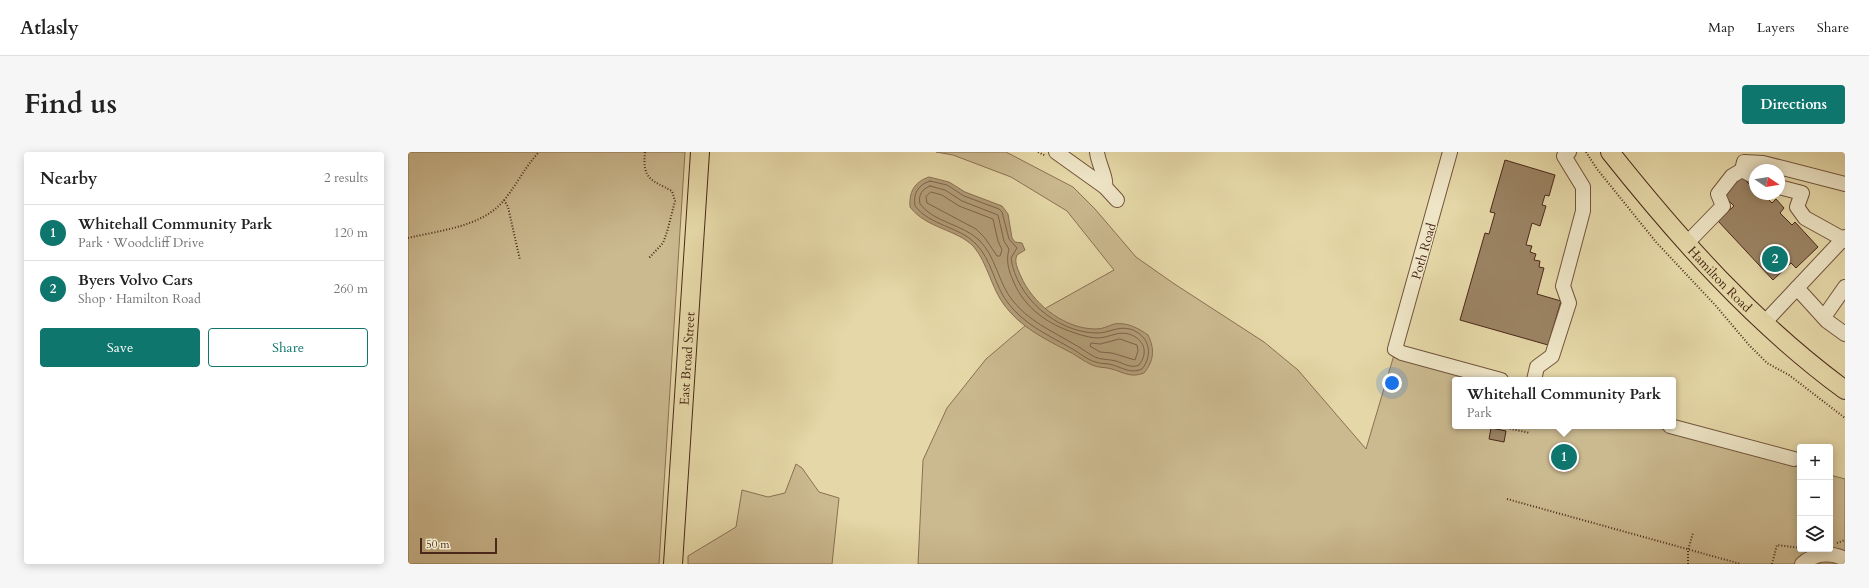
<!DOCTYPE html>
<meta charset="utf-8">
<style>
:root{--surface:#fff;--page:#f6f6f6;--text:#222;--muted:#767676;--line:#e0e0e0;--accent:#0f766e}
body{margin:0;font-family:Cardo,serif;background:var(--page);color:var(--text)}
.controls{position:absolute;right:12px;bottom:12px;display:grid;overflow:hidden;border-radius:4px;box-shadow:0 2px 10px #0003}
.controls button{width:36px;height:36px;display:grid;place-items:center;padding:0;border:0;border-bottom:1px solid var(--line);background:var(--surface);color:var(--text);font:20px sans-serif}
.compass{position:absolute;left:1341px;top:12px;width:36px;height:36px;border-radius:50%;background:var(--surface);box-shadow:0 2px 10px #0003;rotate:102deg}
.scale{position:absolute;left:12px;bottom:10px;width:77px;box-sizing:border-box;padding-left:4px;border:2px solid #4b2819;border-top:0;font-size:11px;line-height:14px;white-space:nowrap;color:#4b2819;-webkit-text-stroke:3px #eee5c6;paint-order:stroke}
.you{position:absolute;left:984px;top:231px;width:14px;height:14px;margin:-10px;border:3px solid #fff;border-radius:50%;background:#1a73e8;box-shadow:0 0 0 6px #1a73e833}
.badge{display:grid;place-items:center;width:26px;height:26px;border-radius:50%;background:var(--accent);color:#fff;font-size:13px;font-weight:700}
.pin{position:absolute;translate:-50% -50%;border:2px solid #fff;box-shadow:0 1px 4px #0006}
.popup{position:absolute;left:1044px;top:225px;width:224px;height:52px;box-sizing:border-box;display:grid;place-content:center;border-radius:4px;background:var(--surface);filter:drop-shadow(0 1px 3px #0005);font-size:13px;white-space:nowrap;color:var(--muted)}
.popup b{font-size:15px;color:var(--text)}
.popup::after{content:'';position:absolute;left:50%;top:100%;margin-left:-8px;border:8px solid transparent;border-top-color:var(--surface)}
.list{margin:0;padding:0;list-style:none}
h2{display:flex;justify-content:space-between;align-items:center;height:52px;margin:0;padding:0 16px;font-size:17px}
h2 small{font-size:13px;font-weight:400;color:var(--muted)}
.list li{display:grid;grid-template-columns:26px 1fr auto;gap:12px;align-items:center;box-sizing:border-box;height:56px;padding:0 16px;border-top:1px solid var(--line)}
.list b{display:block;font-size:15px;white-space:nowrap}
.list p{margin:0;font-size:13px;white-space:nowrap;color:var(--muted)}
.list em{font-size:13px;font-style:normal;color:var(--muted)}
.actions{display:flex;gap:8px;padding:12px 16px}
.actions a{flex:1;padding:9px 0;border:1px solid var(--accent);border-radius:4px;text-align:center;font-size:14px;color:var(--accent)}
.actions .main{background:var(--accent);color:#fff}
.icon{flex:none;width:22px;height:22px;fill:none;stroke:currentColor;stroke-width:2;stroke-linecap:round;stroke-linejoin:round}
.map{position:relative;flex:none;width:1437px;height:412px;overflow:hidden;border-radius:4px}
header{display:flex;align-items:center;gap:24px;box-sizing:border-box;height:56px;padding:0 20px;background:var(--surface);border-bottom:1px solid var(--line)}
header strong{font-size:19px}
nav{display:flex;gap:22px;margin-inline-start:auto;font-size:14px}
.intro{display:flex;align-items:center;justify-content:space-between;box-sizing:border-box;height:96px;padding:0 24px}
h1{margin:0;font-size:28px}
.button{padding:10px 18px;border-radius:4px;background:var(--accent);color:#fff;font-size:14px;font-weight:700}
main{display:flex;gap:24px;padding:0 24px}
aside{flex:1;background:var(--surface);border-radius:4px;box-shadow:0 2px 10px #0003}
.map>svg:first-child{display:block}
.green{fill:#cbb98f;stroke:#8b7054}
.water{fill:#b19c77;stroke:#886e51}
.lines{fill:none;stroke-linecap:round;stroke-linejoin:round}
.shore{stroke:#7e6248;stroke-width:1}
.building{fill:#9b8363;stroke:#4b2819}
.minor-casing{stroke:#72543c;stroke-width:16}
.major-casing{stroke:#4b2819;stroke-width:20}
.path{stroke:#4b2819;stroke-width:2;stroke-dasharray:1 2;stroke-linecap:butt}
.minor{stroke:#eee5c6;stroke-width:14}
.major{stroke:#e5d7a7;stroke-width:18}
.labels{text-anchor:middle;stroke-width:3;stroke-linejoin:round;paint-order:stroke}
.street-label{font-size:13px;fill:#4b2819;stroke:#eee5c6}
</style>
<header>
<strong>Atlasly</strong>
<nav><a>Map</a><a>Layers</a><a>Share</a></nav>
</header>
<div class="intro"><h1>Find us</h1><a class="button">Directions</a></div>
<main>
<aside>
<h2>Nearby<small>2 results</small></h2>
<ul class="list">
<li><span class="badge">1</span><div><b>Whitehall Community Park</b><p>Park · Woodcliff Drive</p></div><em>120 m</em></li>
<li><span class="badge">2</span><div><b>Byers Volvo Cars</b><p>Shop · Hamilton Road</p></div><em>260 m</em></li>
</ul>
<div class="actions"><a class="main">Save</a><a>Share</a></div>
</aside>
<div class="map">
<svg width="1437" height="412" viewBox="0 0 1437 412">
<rect width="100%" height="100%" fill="#e5d7a7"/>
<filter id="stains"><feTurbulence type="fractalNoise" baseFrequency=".005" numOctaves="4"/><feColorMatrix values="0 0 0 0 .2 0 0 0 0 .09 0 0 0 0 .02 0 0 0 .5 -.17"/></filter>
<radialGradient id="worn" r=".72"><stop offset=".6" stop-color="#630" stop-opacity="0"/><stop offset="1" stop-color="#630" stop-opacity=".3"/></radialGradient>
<g class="green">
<polygon points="0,0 277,0 251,412 0,412"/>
<polygon points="528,0 598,0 665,35 687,57 728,105 765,131 856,190 890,218 958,297 986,203 1076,228 1047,228 1047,274 1243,274 1392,315 1392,397 1422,397 1422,323 1437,327 1437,412 510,412 515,308 539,256 578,207 638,156 706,118 659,59 603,25 545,3"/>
<polygon points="388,312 394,316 411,340 431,346 424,412 280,412 280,404 328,375 334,338 360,345 377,341"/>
</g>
<path class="water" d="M521 25 541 30 557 40 594 54 600 62 604 86 607 90 614 91 617 98 609 103C605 111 612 121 615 129 629 155 658 177 688 177 695 177 700 174 706 172 719 170 730 176 740 183 747 197 746 209 736 221 723 226 717 221 704 217 698 215 690 216 684 213 675 209 667 202 658 198 635 186 613 175 597 154 583 136 580 112 566 95 549 77 519 77 502 55 501 40 506 30 521 25Z"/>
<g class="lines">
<g class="shore">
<path d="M522 29 539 33 556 44 591 57 594 60 601 87 609 96 603 106C608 145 649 181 689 181 701 181 709 174 722 177 741 183 746 202 734 217 723 222 715 216 705 213 699 211 693 212 687 210 678 207 669 199 661 195 638 182 616 172 600 151 586 133 584 108 568 92 551 74 522 74 507 54 505 41 510 33 522 29Z"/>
<path d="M522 34 537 38 554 49 590 63 596 89 601 97C597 111 602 122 608 135 621 160 644 174 670 182 676 184 684 186 691 186 702 185 710 179 721 182 736 187 741 200 731 213 723 217 715 211 708 209 701 207 693 208 687 205 679 201 672 195 664 191 642 178 621 169 605 149 590 131 588 104 571 88 554 72 525 70 512 52 510 43 514 37 522 34Z"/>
<polygon points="523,40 534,43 551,54 585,67 590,89 594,98 592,104 589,104 577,86 568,77 519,51 518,45"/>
<polygon points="712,187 729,193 730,199 727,208 704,201 692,200 682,194 683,191 692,192"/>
</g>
</g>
<g class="building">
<polygon points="1097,8 1147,23 1141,44 1137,43 1134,53 1138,54 1132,74 1124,71 1118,93 1124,94 1122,100 1128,102 1126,108 1132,109 1131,115 1136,116 1129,142 1153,149 1140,193 1052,168 1077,81 1081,82 1087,61 1082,60"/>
<polygon points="1334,25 1347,38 1347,42 1352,44 1355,42 1364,51 1368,47 1376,56 1372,61 1384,73 1387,70 1410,95 1388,116 1383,111 1365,128 1310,69 1326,54 1315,43"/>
<polygon points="1083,276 1098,279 1096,290 1081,287"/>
</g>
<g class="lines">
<g class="minor-casing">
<g id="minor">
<polyline points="648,0 697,35 709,48"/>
<path d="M689 0C690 11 699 26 697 35"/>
<polyline points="1042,0 987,197 994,201 1093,228"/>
<polyline points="1334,18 1336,10 1355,11 1437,32"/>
<polyline points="1371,35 1394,41 1389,55 1397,66 1435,87 1437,85"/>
<polyline points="1278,92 1315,54 1310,42 1324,24 1334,18 1347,25"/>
<polyline points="1389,136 1419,169 1437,182"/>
<polyline points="1416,165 1437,135"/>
<polyline points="1356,171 1435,87 1437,89"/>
<polyline points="1126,228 1129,215 1144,204 1161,151 1155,134 1175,59 1175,35 1156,4 1161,0"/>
<polyline points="1262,274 1386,307"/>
<path d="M1394 412C1407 401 1422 400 1437 407"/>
</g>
</g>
<g class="major-casing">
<g id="major">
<path id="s1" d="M1202 0C1272 88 1346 171 1437 238"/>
<path id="s2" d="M265 412 292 0"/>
</g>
</g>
<g class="path">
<path d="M237 0C234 28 244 28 264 39L267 49 259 80 255 91 241 106"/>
<polyline points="630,0 638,4"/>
<polyline points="1178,0 1189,17 1248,90 1308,154 1341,193 1359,211 1381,223 1437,266"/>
<polyline points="96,48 100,55 112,108"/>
<path d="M0 86C33 78 75 75 97 47 110 31 116 16 131 0"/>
<polyline points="1090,274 1122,281"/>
<polyline points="1099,347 1333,412"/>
<polyline points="1429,391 1437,388"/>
<polyline points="1280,412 1280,398 1285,381"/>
<polyline points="1364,412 1369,393 1392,396"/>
</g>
<use href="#minor" class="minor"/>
<use href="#major" class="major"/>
</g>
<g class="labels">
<g class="street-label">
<text transform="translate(1015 99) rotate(-74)" y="5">Poth Road</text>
<text dy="5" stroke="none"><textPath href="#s1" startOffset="168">Hamilton Road</textPath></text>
<text dy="5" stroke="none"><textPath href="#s2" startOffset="206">East Broad Street</textPath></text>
</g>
</g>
<rect width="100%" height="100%" filter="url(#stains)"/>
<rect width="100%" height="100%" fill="url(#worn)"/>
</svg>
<div class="controls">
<button>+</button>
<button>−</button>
<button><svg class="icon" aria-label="layers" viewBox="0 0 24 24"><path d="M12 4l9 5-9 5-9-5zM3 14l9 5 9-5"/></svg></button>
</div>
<svg class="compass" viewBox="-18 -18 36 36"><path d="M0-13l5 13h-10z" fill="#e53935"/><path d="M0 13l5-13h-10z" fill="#767676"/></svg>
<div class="scale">50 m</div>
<div class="you"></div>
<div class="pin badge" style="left:1156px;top:305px">1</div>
<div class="popup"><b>Whitehall Community Park</b>Park</div>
<div class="pin badge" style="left:1367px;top:107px">2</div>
</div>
</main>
